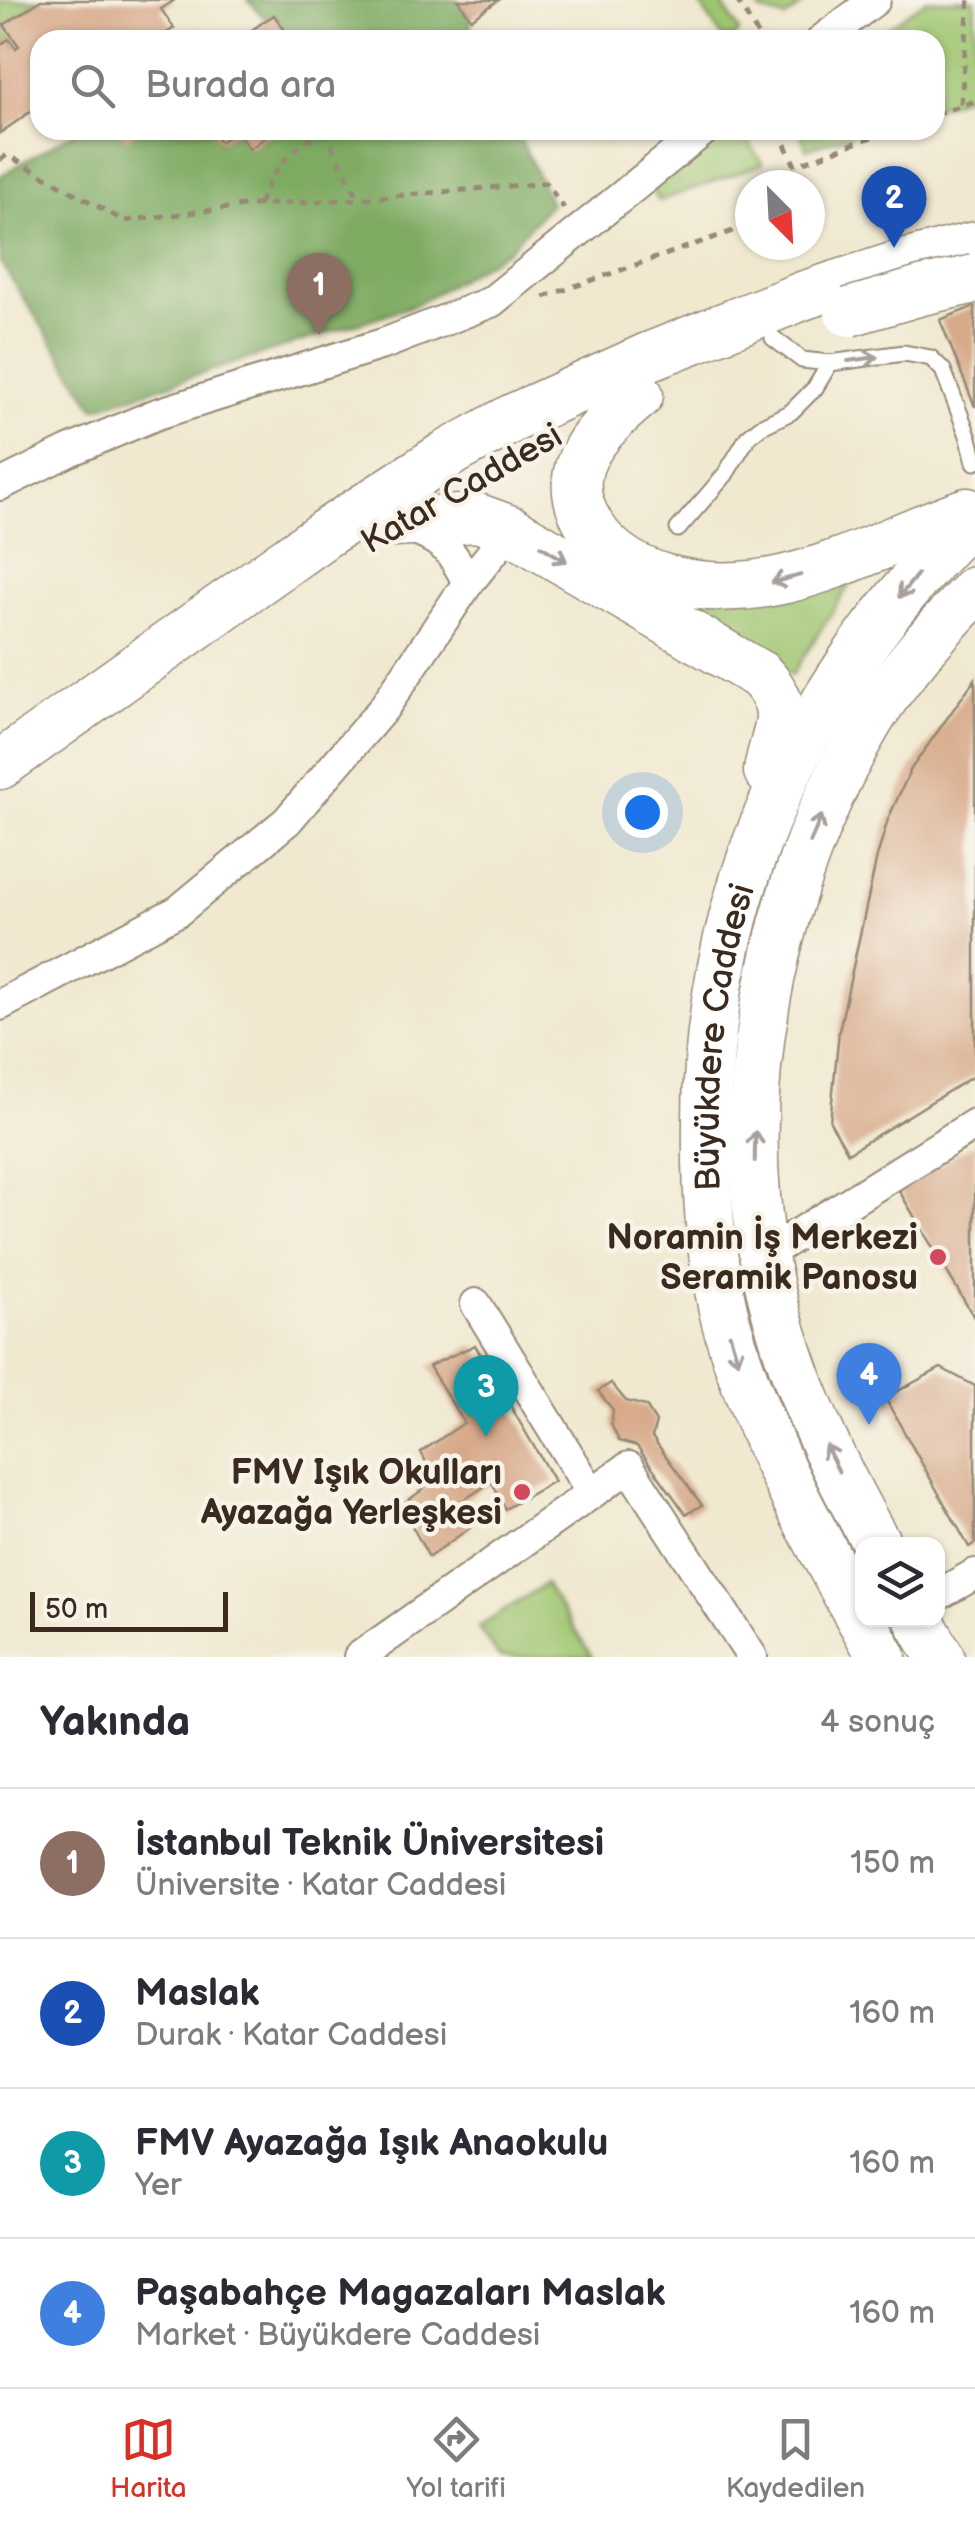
<!DOCTYPE html>
<html lang="tr">
<meta charset="utf-8">
<style>
:root{--surface:#fff;--page:#f2f2f3;--text:#2b2b33;--muted:#7c7c81;--line:#e1e1e2;--accent:#d93025}
body{margin:0;font-family:"Balsamiq Sans",sans-serif;background:var(--page);color:var(--text)}
.controls{position:absolute;right:30px;bottom:30px;display:grid;overflow:hidden;border-radius:20px;box-shadow:0 2px 8px #0004}
.controls button{width:90px;height:90px;display:grid;place-items:center;padding:0;border:0;border-bottom:2px solid var(--line);background:var(--surface);color:var(--text);font:50px sans-serif}
.compass{position:absolute;left:735px;top:170px;width:90px;height:90px;border-radius:50%;background:var(--surface);box-shadow:0 2px 8px #0004;rotate:156deg}
.scale{position:absolute;left:30px;bottom:25px;width:198px;box-sizing:border-box;padding-left:10px;border:5px solid #3b2a1e;border-top:0;font-size:28px;line-height:35px;white-space:nowrap;color:#3b2a1e;-webkit-text-stroke:8px #f7f3e8;paint-order:stroke}
.you{position:absolute;left:642px;top:812px;width:35px;height:35px;margin:-25px;border:8px solid #fff;border-radius:50%;background:#1a73e8;box-shadow:0 0 0 15px #1a73e833}
.badge{display:grid;place-items:center;width:65px;height:65px;border-radius:50%;background:var(--accent);color:#fff;font-size:32px;font-weight:700}
.pin{position:absolute;translate:-50% -82px;filter:drop-shadow(0 2px 5px #0008)}
.pin::after{content:'';position:absolute;top:52px;width:35px;height:30px;background:inherit;clip-path:polygon(0 0,100% 0,50% 100%)}
.list{margin:0;padding:0;list-style:none}
h2{display:flex;justify-content:space-between;align-items:center;height:130px;margin:0;padding:0 40px;font-size:42px}
h2 small{font-size:32px;font-weight:400;color:var(--muted)}
.list li{display:grid;grid-template-columns:65px 1fr auto;gap:30px;align-items:center;box-sizing:border-box;height:150px;padding:0 40px;border-top:2px solid var(--line)}
.list b{display:block;font-size:38px;white-space:nowrap}
.list p{margin:0;font-size:32px;white-space:nowrap;color:var(--muted)}
.list em{font-size:32px;font-style:normal;color:var(--muted)}
.icon{flex:none;width:55px;height:55px;fill:none;stroke:currentColor;stroke-width:2;stroke-linecap:round;stroke-linejoin:round}
.map{position:relative;flex:none;width:975px;height:1657px;overflow:hidden}
.search{position:absolute;background:var(--surface);box-shadow:0 2px 8px #0004;left:30px;right:30px;top:30px;height:110px;display:flex;align-items:center;gap:25px;box-sizing:border-box;padding:0 35px;border-radius:30px;color:var(--muted);font-size:38px}
.sheet{height:730px;background:var(--surface)}
nav{display:flex;justify-content:space-around;align-items:center;box-sizing:border-box;height:140px;border-top:2px solid var(--line);background:var(--surface);font-size:28px;color:var(--muted)}
nav a{display:grid;justify-items:center;gap:5px}
nav .on{color:var(--accent)}
.map>svg:first-child{display:block}
.green{fill:#9ec570;stroke:#6c7847;stroke-width:2.5}
.forest{fill:#7eaa62;stroke:#5c6a40;stroke-width:2.5}
.building{fill:#d7a989}
.lines{fill:none;stroke-linecap:round;stroke-linejoin:round}
.service-casing{stroke:#968976;stroke-width:19}
.minor-casing{stroke:#968976;stroke-width:34}
.primary-casing{stroke:#968976;stroke-width:51}
.path{stroke:#968976;stroke-width:5;stroke-dasharray:8 8;stroke-linecap:butt}
.service{stroke:#fff;stroke-width:15}
.minor{stroke:#fff;stroke-width:30}
.primary{stroke:#fff;stroke-width:48}
.primary-bridge-casing{stroke:#968976;stroke-width:51;stroke-linecap:butt}
.primary-bridge{stroke:#fff;stroke-width:48}
.oneway{stroke:#a79f9a}
.poi-dot{fill:#d1495b;stroke:#f7f3e8;stroke-width:4}
.labels{text-anchor:middle;stroke-width:9;stroke-linejoin:round;paint-order:stroke}
.street-label{font-size:35px;fill:#3b2a1e;stroke:#f7f3e8}
.poi-label{font-size:35px;font-weight:bold;fill:#3b2a1e;stroke:#f7f3e8;text-anchor:end}
</style>
<div class="map">
<svg width="975" height="1657" viewBox="0 0 975 1657">
<rect width="100%" height="100%" fill="#f7f3e8"/>
<filter id="ink" filterUnits="userSpaceOnUse"><feTurbulence type="fractalNoise" baseFrequency=".01" numOctaves="2"/><feDisplacementMap in="SourceGraphic" scale="20" xChannelSelector="R" yChannelSelector="G"/><feConvolveMatrix kernelMatrix="1 2 1 2 8 2 1 2 1" color-interpolation-filters="sRGB"/></filter>
<filter id="wash" filterUnits="userSpaceOnUse"><feTurbulence type="fractalNoise" baseFrequency=".0048" numOctaves="4" result="noise"/><feDisplacementMap in="SourceGraphic" scale="40" xChannelSelector="R" yChannelSelector="G"/><feGaussianBlur stdDeviation="2.25" result="paint"/><feColorMatrix in="noise" values="0 0 0 0 0 0 0 0 0 0 0 0 0 0 0 0 0 1.4 0 .05"/><feComposite in="paint" operator="in"/></filter>
<g filter="url(#wash)">
<rect width="100%" height="100%" fill="#f0e8cf"/>
<g class="green">
<polygon points="0,0 41,0 5,25 19,46 16,48 9,39 0,45 4,34 0,29"/>
<polygon points="697,0 719,0 739,30 738,34 733,38 722,37"/>
<polygon points="753,0 809,0 785,18 761,11"/>
<polygon points="926,0 975,0 975,93 935,107 935,40 870,40"/>
<polygon points="727,130 741,130 763,164 659,201 650,187"/>
<polygon points="800,130 865,130 806,149"/>
<polygon points="861,567 792,675 664,595"/>
<polygon points="545,1584 592,1657 499,1657 479,1627"/>
</g>
<g class="forest">
<polygon points="248,0 458,0 471,19 470,40 292,40 275,15 266,20"/>
<polygon points="78,130 118,130 125,139 140,130 214,130 220,142 237,131 249,148 276,130 516,130 551,203 508,250 415,305 95,408 0,262 0,176"/>
</g>
<g id="blocks">
<g class="building">
<polygon points="41,0 175,0 161,9 174,28 156,40 40,40 40,105 0,133 0,45 9,39 16,48 19,46 4,25"/>
<polygon points="458,0 499,0 471,19"/>
<polygon points="274,15 292,40 238,40 266,20"/>
<polygon points="118,130 140,130 125,140"/>
<polygon points="212,130 276,130 249,149 237,131 220,142"/>
<polygon points="975,306 975,407 940,320"/>
<polygon points="975,679 975,1075 848,1153 830,1122 839,1031 877,857 888,819 911,769"/>
<polygon points="975,1143 975,1319 898,1189"/>
<polygon points="475,1345 554,1481 505,1509 492,1482 457,1504 471,1527 429,1557 401,1506 435,1480 421,1452 464,1423 429,1366"/>
<polygon points="941,1368 975,1386 975,1543 969,1547 885,1398"/>
<polygon points="611,1383 626,1401 646,1406 656,1422 652,1437 702,1505 686,1514 637,1446 619,1441 611,1424 613,1410 598,1391"/>
</g>
</g>
</g>
<g filter="url(#ink)">
<use href="#blocks" fill-opacity="0" stroke="#968976" stroke-width="2.5"/>
<g class="lines">
<g class="service-casing">
<g id="service">
<polyline points="773,338 802,360 830,363 904,353 931,358 943,370 969,438 975,462"/>
<polyline points="678,529 725,475 748,437 760,427 791,412 815,388 830,363"/>
</g>
</g>
<g class="minor-casing">
<g id="minor">
<polyline points="822,40 875,0"/>
<polyline points="0,485 69,451 157,414 386,343 491,302 704,130"/>
<path d="M407 527C443 539 452 550 468 583L511 530"/>
<polyline points="0,1005 178,911 287,821 383,709 468,583"/>
<polyline points="763,1256 975,1124"/>
<polyline points="476,1304 591,1492"/>
<polyline points="938,1595 975,1574"/>
<polyline points="359,1657 629,1467 752,1657"/>
</g>
</g>
<g class="primary-casing">
<g id="primary">
<path d="M639 395C603 426 559 463 584 515 600 549 631 569 666 579 778 608 865 546 967 512"/>
<path d="M395 523 478 518 511 530 760 675C795 712 775 729 768 771"/>
<polyline points="0,765 326,533 446,455 513,418 648,357 805,295 899,265 975,246"/>
<path d="M877 1544C826 1454 782 1360 764 1258 732 1078 777 874 870 719 899 672 937 630 975 590"/>
<polyline points="919,1620 940,1657"/>
<path id="s1" d="M882 1657C822 1549 758 1442 726 1322 709 1254 706 1188 707 1119 708 883 808 679 975 515"/>
</g>
</g>
<g class="path">
<polyline points="737,0 761,40"/>
<polyline points="961,104 969,0"/>
<polyline points="935,114 975,101"/>
<polyline points="324,130 359,199"/>
<polyline points="778,130 802,180 799,185"/>
<polyline points="860,130 873,137"/>
<polyline points="0,160 7,155 124,221 253,205 359,199 546,183 564,208"/>
<polyline points="804,162 891,130"/>
<path d="M259 204C275 166 288 152 324 130"/>
<polyline points="544,297 750,225"/>
</g>
<use href="#service" class="service"/>
<use href="#minor" class="minor"/>
<use href="#primary" class="primary"/>
<g class="primary-bridge-casing">
<polyline id="primary-bridge" points="849,312 921,291 975,279"/>
</g>
<use href="#primary-bridge" class="primary-bridge"/>
</g>
<defs><path id="oneway-shaft" d="M-6 0H5M1.5-3L5.5 0L1.5 3" fill="none" stroke-width="1.6" stroke-linecap="round" stroke-linejoin="round" transform="scale(2.5)"/></defs>
<g class="oneway">
<use href="#oneway-shaft" transform="translate(863 359) rotate(-8)"/>
<use href="#oneway-shaft" transform="translate(554 554) rotate(31)"/>
<use href="#oneway-shaft" transform="translate(786 579) rotate(165)"/>
<use href="#oneway-shaft" transform="translate(908 586) rotate(129)"/>
<use href="#oneway-shaft" transform="translate(816 829) rotate(-67)"/>
<use href="#oneway-shaft" transform="translate(755 1146) rotate(-89)"/>
<use href="#oneway-shaft" transform="translate(734 1348) rotate(73)"/>
<use href="#oneway-shaft" transform="translate(832 1458) rotate(-116)"/>
</g>
</g>
<g class="poi-dot">
<circle cx="938" cy="1257" r="10"/>
<circle cx="522" cy="1492" r="10"/>
</g>
<g class="labels">
<g class="street-label">
<text transform="translate(461 488) rotate(-30)" y="12">Katar Caddesi</text>
<text dy="12" stroke="none"><textPath href="#s1" startOffset="658">Büyükdere Caddesi</textPath></text>
</g>
<g class="poi-label">
<text x="918" y="1249">Noramin İş Merkezi<tspan x="918" dy="40">Seramik Panosu</tspan></text>
<text x="502" y="1484">FMV Işık Okulları<tspan x="502" dy="40">Ayazağa Yerleşkesi</tspan></text>
</g>
</g>
</svg>
<div class="controls">
<button><svg class="icon" aria-label="layers" viewBox="0 0 24 24"><path d="M12 4l9 5-9 5-9-5zM3 14l9 5 9-5"/></svg></button>
</div>
<svg class="compass" viewBox="-18 -18 36 36"><path d="M0-13l5 13h-10z" fill="#e53935"/><path d="M0 13l5-13h-10z" fill="#7c7c81"/></svg>
<div class="scale">50 m</div>
<div class="you"></div>
<div class="pin badge" style="left:319px;top:335px;background:#8d6e63">1</div>
<div class="pin badge" style="left:894px;top:248px;background:#1a4fb4">2</div>
<div class="pin badge" style="left:486px;top:1437px;background:#0f9aa8">3</div>
<div class="pin badge" style="left:869px;top:1425px;background:#3f7fe0">4</div>
<div class="search"><svg class="icon" aria-label="search" viewBox="0 0 24 24"><circle cx="10" cy="10" r="6"/><path d="M15 15l6 6"/></svg>Burada ara</div>
</div>
<section class="sheet">
<h2>Yakında<small>4 sonuç</small></h2>
<ul class="list">
<li><span class="badge" style="background:#8d6e63">1</span><div><b>İstanbul Teknik Üniversitesi</b><p>Üniversite · Katar Caddesi</p></div><em>150 m</em></li>
<li><span class="badge" style="background:#1a4fb4">2</span><div><b>Maslak</b><p>Durak · Katar Caddesi</p></div><em>160 m</em></li>
<li><span class="badge" style="background:#0f9aa8">3</span><div><b>FMV Ayazağa Işık Anaokulu</b><p>Yer</p></div><em>160 m</em></li>
<li><span class="badge" style="background:#3f7fe0">4</span><div><b>Paşabahçe Magazaları Maslak</b><p>Market · Büyükdere Caddesi</p></div><em>160 m</em></li>
</ul>
</section>
<nav>
<a class="on"><svg class="icon" aria-label="map" viewBox="0 0 24 24"><path d="M3 6l6-2 6 2 6-2v14l-6 2-6-2-6 2zM9 4v14M15 6v14"/></svg>Harita</a>
<a><svg class="icon" aria-label="directions" viewBox="0 0 24 24"><path d="M12 3l9 9-9 9-9-9zM9 14v-3h6M13 9l2 2-2 2"/></svg>Yol tarifi</a>
<a><svg class="icon" aria-label="saved" viewBox="0 0 24 24"><path d="M7 4h10v16l-5-4-5 4z"/></svg>Kaydedilen</a>
</nav>
